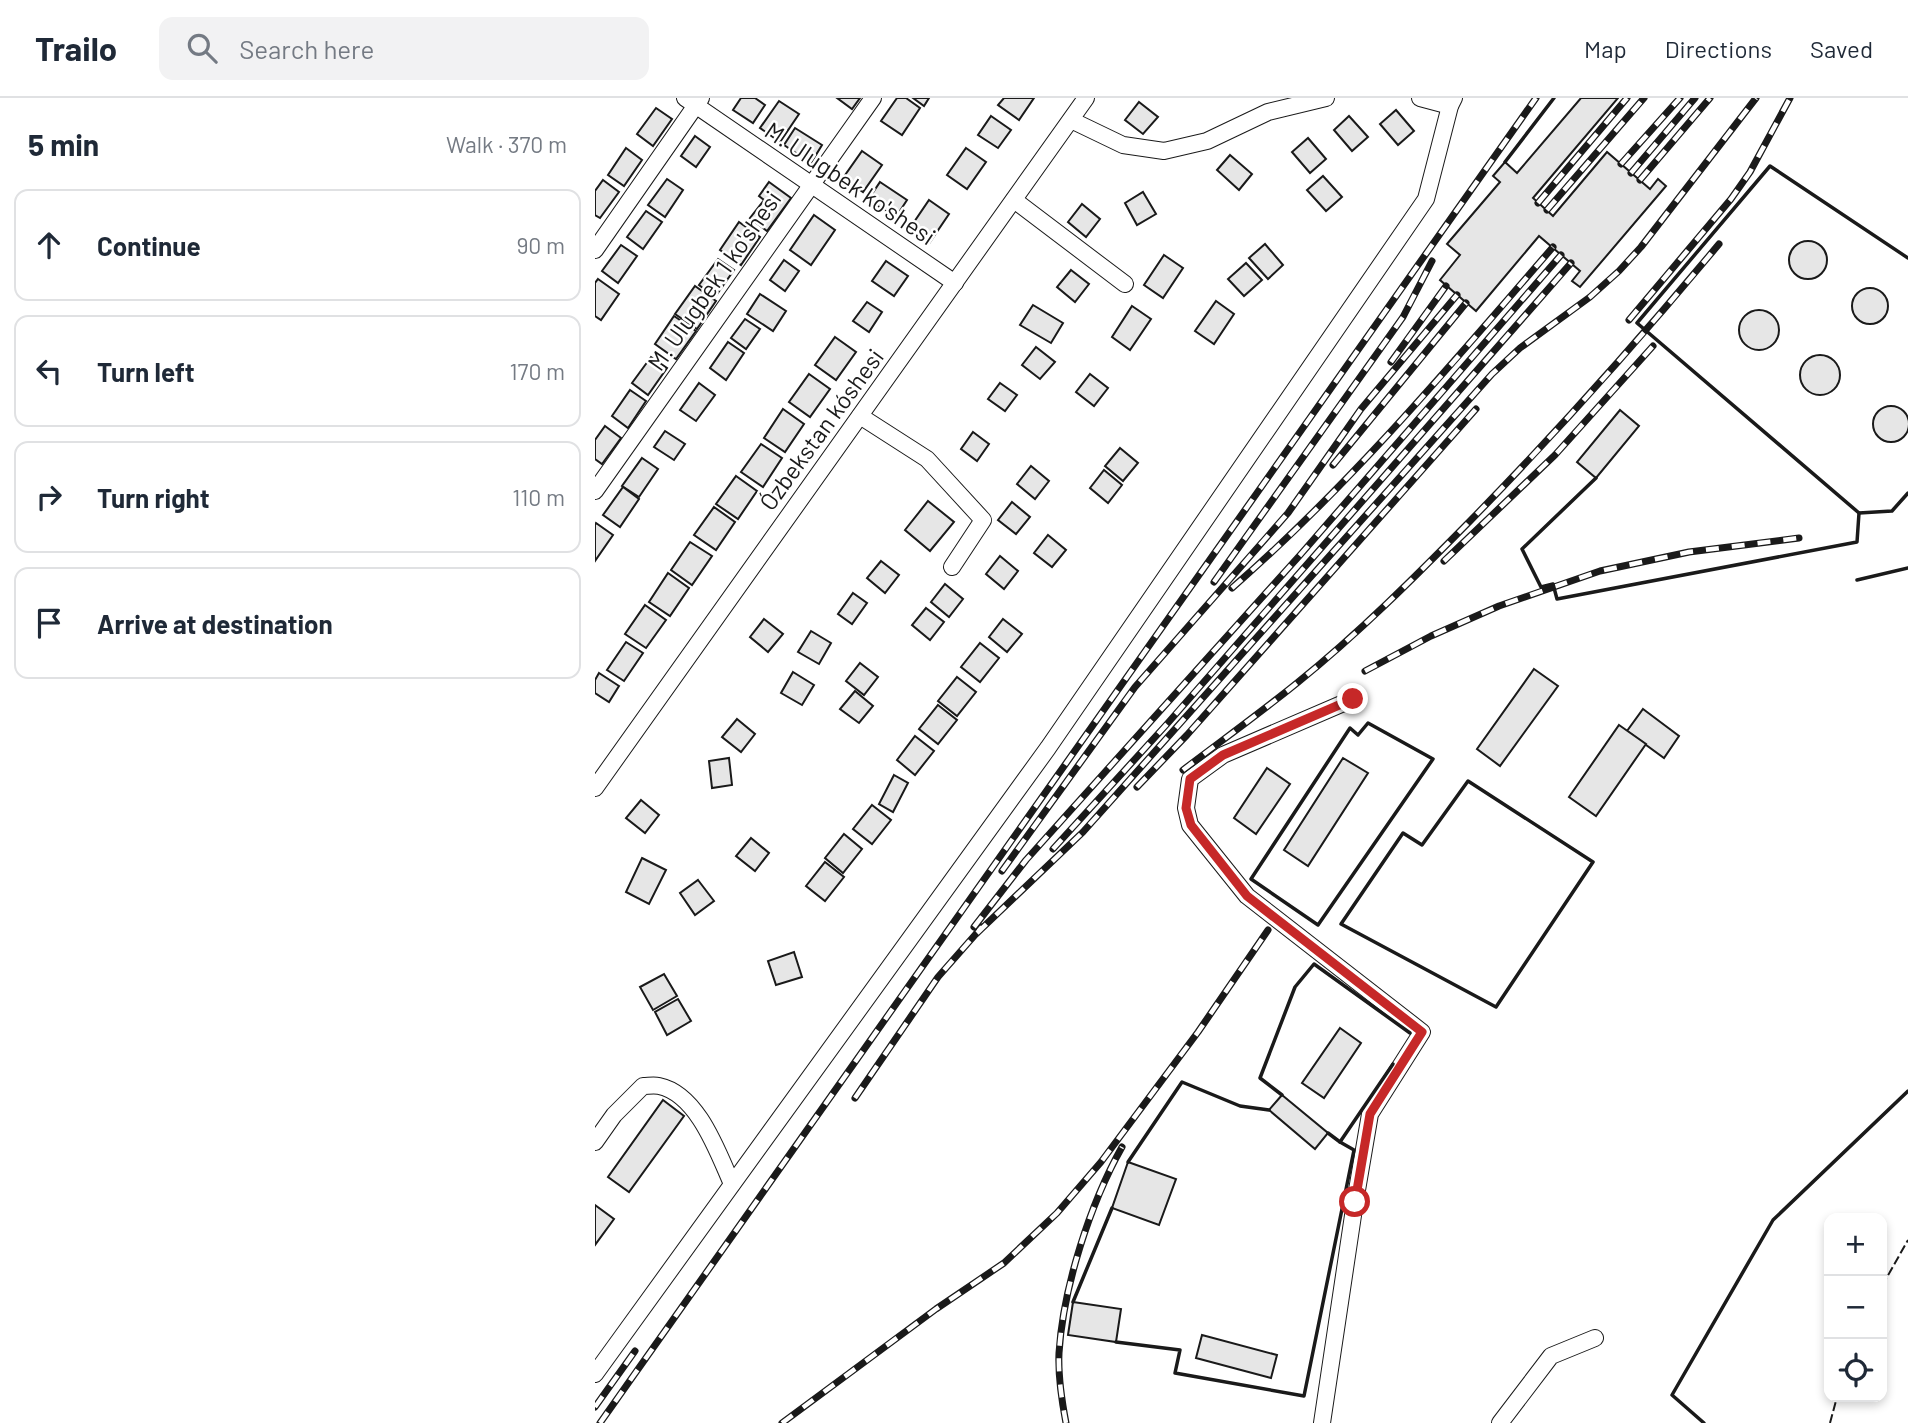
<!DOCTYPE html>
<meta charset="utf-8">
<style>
:root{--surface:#fff;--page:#f2f2f3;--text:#1f2937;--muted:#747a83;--line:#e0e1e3}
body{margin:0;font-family:Barlow,sans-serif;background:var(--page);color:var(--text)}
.controls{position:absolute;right:21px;bottom:21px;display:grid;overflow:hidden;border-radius:14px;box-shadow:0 4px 10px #0003}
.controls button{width:63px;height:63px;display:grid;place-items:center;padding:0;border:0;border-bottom:2px solid var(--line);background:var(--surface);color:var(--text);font:35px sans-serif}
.stop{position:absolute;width:21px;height:21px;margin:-16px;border:5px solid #c62828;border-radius:50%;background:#fff}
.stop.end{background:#c62828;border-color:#fff;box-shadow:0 2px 7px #0008}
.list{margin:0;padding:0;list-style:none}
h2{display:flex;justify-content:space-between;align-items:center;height:91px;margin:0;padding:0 28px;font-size:30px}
h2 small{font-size:23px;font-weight:400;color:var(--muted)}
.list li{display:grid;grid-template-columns:46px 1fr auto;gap:21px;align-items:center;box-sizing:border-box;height:112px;margin:0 14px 14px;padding:0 14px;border:2px solid var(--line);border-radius:14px}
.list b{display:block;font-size:26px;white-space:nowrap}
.list em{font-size:23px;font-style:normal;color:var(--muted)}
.icon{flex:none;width:38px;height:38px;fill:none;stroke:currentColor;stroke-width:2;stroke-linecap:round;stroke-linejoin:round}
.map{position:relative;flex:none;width:1313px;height:1325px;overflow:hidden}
header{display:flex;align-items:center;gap:42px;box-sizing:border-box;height:98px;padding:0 35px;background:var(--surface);border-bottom:2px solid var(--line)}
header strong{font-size:33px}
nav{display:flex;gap:38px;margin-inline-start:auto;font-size:24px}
.search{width:490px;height:63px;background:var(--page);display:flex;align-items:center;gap:18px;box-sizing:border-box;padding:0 24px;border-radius:14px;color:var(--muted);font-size:26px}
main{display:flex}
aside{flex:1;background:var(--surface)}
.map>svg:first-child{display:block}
.building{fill:#e6e6e6;stroke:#1a1a1a;stroke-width:2}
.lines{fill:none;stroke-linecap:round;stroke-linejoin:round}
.minor-casing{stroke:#1a1a1a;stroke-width:18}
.minor{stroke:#fff;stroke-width:16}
.rail-casing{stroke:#1a1a1a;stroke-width:7}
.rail{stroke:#fff;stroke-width:4.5;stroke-dasharray:13;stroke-linecap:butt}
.fence{stroke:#1a1a1a;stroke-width:2;stroke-dasharray:9 3.5;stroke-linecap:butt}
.wall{stroke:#1a1a1a;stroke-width:3.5}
.route{stroke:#c62828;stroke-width:9}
.labels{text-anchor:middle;stroke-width:5;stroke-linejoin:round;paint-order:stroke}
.street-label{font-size:24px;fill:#1a1a1a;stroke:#fff}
</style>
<header>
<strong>Trailo</strong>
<div class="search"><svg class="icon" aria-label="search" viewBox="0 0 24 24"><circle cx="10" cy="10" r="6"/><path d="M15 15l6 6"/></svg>Search here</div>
<nav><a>Map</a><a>Directions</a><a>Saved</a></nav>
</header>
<main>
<aside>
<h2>5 min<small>Walk · 370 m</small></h2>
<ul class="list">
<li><svg class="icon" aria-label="ahead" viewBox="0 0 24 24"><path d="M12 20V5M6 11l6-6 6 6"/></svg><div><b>Continue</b></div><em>90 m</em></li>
<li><svg class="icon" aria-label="left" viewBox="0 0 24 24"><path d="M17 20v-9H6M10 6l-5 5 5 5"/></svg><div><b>Turn left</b></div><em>170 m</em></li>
<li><svg class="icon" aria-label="right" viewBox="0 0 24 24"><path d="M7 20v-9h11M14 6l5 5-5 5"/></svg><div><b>Turn right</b></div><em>110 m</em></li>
<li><svg class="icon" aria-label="arrive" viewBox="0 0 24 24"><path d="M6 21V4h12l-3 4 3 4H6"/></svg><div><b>Arrive at destination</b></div></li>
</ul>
</aside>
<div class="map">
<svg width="1313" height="1325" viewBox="0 0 1313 1325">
<rect width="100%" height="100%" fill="#fff"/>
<g class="building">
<polygon points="146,0 160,0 170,7 158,25 138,12"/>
<polygon points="242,0 265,0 257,11"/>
<polygon points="302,0 311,0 325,10 307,37 286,23"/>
<polygon points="318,0 334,0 329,8"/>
<polygon points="409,0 439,0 424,22 403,7"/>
<polygon points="986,0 1023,0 938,100 958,118 1012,54 1055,91 1063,81 1071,88 985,189 977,183 985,173 944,138 881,213 845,182 865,157 852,146 905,84 898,78 910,64 922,75"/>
<polygon points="184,3 204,16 185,44 165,30"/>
<polygon points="544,4 563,19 548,36 530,22"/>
<polygon points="61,10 77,21 58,48 42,36"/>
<polygon points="801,12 819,33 803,47 785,26"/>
<polygon points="396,18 416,32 403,50 383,37"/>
<polygon points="754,18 773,39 757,53 739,32"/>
<polygon points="200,30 227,47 216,65 189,47"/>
<polygon points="100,38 115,49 101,69 86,58"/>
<polygon points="713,40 731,61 715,75 697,54"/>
<polygon points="31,50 47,62 29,88 13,77"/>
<polygon points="371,50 391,64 372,91 352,77"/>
<polygon points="267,53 287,67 268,94 248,80"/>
<polygon points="635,57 657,76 644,92 622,72"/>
<polygon points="728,78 747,99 731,113 712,92"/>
<polygon points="72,81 88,92 70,119 53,107"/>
<polygon points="8,82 24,94 5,120 0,117 0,93"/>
<polygon points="174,84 196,100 172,133 155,120 169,102 164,98"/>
<polygon points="285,84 312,102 301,119 273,102"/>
<polygon points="548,94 561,116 542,127 530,105"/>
<polygon points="334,102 354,116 335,144 315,130"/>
<polygon points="487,106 505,121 491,139 473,124"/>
<polygon points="51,113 67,124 48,151 32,139"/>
<polygon points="219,117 240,132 216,167 195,152"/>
<polygon points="144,124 165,139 146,167 125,152"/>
<circle cx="1213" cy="162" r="19"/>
<polygon points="670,146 688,167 673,181 654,160"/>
<polygon points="26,147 42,158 23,185 7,173"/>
<polygon points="569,157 588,170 568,200 549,187"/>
<polygon points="123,161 139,172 120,199 104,187"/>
<polygon points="189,162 204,173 190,193 175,182"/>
<polygon points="291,163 313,178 299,198 277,183"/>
<polygon points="651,165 667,182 649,198 633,181"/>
<polygon points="476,172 494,186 480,204 462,189"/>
<polygon points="3,181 24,196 6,222 0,218 0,185"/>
<polygon points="100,188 121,203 102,231 80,216"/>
<circle cx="1275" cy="208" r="18"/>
<polygon points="165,196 191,213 178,233 152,216"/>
<polygon points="621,203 639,216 619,246 600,233"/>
<polygon points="272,204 287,214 274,234 258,223"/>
<polygon points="438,207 468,225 456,245 425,227"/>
<polygon points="537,208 556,221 535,252 517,239"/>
<circle cx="1164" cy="232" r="20"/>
<polygon points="79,218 101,233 81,261 60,246"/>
<polygon points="150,221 165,231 151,251 136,240"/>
<polygon points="240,239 261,254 241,282 220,267"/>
<polygon points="133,244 149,255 131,282 115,270"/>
<polygon points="441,249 460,264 445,281 427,267"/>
<circle cx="1225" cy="277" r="20"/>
<polygon points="56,259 72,270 53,297 37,285"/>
<polygon points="214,276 235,291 215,319 194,304"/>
<polygon points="495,276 513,290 499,308 481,294"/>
<polygon points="104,285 120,297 101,323 85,312"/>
<polygon points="405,285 422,297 410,313 393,301"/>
<polygon points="35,292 51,303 33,330 17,318"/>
<circle cx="1296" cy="326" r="18"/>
<polygon points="188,311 209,326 190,354 169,340"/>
<polygon points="1025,312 1044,328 1001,380 982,364"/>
<polygon points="10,328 26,340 7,366 0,361 0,342"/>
<polygon points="70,333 90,346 79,362 59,349"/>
<polygon points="378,334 394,346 382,363 366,351"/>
<polygon points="166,346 187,360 168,389 146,374"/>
<polygon points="525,350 543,365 528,383 510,368"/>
<polygon points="47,360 63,371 44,399 27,388"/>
<polygon points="436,368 454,383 440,401 422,386"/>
<polygon points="509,372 527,387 513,405 495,390"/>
<polygon points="141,378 162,393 143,421 121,406"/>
<polygon points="28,389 44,401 25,429 8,417"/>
<polygon points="333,403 359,424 335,453 310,432"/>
<polygon points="417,404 435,419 421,436 403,422"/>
<polygon points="119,409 140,424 121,452 99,437"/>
<polygon points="1,425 18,437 0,463 0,427"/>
<polygon points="453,437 471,452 457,469 439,455"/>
<polygon points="95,444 117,458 97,487 76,472"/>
<polygon points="405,458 423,473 409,491 391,476"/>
<polygon points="286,463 304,477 290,495 272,480"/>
<polygon points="73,475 94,490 75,518 54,504"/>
<polygon points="350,486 368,501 354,519 336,504"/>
<polygon points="258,495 272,505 257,526 243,516"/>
<polygon points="50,507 71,522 51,550 30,536"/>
<polygon points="331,510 349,524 335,542 317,527"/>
<polygon points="169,521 188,536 173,554 155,539"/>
<polygon points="408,521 427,536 412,554 394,539"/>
<polygon points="216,533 236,545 224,566 203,554"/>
<polygon points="31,544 48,555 29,583 12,572"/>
<polygon points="385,545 404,560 385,584 366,569"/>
<polygon points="265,565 283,579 269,597 251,583"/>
<polygon points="939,571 963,588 905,668 882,651"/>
<polygon points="198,574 219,587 207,607 186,595"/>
<polygon points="4,575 24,588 14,604 0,595 0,582"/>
<polygon points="362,579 381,594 362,618 343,603"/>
<polygon points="260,593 278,608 264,625 245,611"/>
<polygon points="343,607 362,622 343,646 324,631"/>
<polygon points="1048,611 1084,638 1069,660 1032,633"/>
<polygon points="142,621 160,636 146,654 127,639"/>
<polygon points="1024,627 1051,646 1001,718 974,699"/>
<polygon points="320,638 339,653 320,677 302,662"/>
<polygon points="134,660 137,687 117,690 114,663"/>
<polygon points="748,660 773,675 713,768 689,752"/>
<polygon points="672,670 695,686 661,736 639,720"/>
<polygon points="299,677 313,685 298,714 284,706"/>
<polygon points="46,702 64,717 50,735 31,720"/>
<polygon points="277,707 296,722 277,746 258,731"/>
<polygon points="249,736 267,751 248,775 230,760"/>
<polygon points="156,740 174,755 160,773 141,758"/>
<polygon points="47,760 71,772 54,806 31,794"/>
<polygon points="230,764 249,779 230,803 211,788"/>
<polygon points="103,782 119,803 100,817 85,795"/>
<polygon points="199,854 207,879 181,887 173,863"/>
<polygon points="69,876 82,898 58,912 45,889"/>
<polygon points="83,901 96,923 72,937 60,914"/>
<polygon points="745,930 766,945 729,1000 707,985"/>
<polygon points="687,997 733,1035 720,1051 674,1012"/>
<polygon points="68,1002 89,1018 34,1094 13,1079"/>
<polygon points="533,1064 581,1081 564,1127 517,1110"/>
<polygon points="0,1107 19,1121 0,1147"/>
<polygon points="478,1204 526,1211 521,1244 473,1237"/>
<polygon points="607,1237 682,1257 676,1280 601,1260"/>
</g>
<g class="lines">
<g class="minor-casing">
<g id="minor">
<polyline points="90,0 360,185"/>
<polyline points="825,0 855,8"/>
<polyline points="476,22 528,47 569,53 612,43 673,14 731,0"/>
<polyline points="419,102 530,186"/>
<polyline points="0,152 106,0"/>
<polyline points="265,318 332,361 388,422 357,469"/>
<polyline points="0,393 278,0"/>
<polyline points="0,690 491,0"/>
<path d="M0 1044 19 1017 48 988C53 988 59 987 64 988 103 996 123 1055 137 1086"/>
<polyline points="0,1276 453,650 831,101 855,8 859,0"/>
<polyline points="727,1325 760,1104 775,1016 827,934 652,798 595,727 591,710 595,681 628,657 758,601"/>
<polyline points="905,1325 956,1258 1000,1240"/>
</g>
</g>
<use href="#minor" class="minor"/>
<g class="rail-casing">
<g id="rail">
<polyline points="1026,66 1085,0"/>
<polyline points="1036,75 1100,0"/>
<polyline points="1045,82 1115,0"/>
<polyline points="943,105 1032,0"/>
<polyline points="952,112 1049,0"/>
<polyline points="1034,222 1136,101 1155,74 1195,0"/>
<polyline points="796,264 851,188"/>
<polyline points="738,367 871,205"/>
<polyline points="849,463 960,357 1058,248"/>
<polyline points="619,484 808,219 837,163"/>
<path d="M637 490C756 386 855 268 958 149"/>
<polyline points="770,573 836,538 904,508 1005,473 1094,454 1204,440"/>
<path d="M588 672C626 643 665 615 702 585 764 535 821 478 876 422 963 333 1045 241 1124 146"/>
<polyline points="542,689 592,637 881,311"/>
<polyline points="458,751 572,626 976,165"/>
<polyline points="407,773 540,589 693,415 766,311 862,197"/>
<polyline points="379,829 431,762 706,456 966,157"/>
<polyline points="382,835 488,734 897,276 925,250 995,199 1024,173 1046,149 1161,0"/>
<polyline points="260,1000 343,879 387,829"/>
<polyline points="0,1309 40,1253"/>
<polyline points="5,1325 941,0"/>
<polyline points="187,1325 341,1211 409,1165 462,1115 506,1064 603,934 673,832"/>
<path d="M471 1325C467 1304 463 1277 464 1255 468 1190 495 1106 527 1049"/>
</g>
</g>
<use href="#rail" class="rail"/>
<g class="fence">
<polyline points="1287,1188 1313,1142"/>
<polyline points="1235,1325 1242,1299"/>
</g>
<g class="wall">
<polyline points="910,64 959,0"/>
<polyline points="1313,160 1175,68 1042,225 1264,415 1297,413 1313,395"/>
<polyline points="1001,380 927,451 946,489 958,486 962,501 1262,444 1264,415"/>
<polyline points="1262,482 1313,470"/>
<polygon points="773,625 838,661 723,827 656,781 755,630 763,637"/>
<polygon points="873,683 998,764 901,909 746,826 808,735 827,747"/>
<polyline points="687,997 665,980 700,889 719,866 815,935"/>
<polyline points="733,1035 745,1044 798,966"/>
<polyline points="533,1064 587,984 645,1008 674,1012"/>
<polyline points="478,1204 517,1110"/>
<polyline points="521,1244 585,1252 580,1275 709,1298 759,1052 745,1044"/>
<polyline points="1109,1325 1077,1297 1178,1122 1313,993"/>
</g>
</g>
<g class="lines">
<polyline class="route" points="758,601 628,657 595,681 591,710 596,727 652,798 827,934 775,1016 760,1104"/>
</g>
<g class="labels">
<g class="street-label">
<text transform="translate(255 86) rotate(34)" y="8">M. Ulugbek ko'shesi</text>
<text transform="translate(120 183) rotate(-55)" y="8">M. Ulugbek 1 ko'shesi</text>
<text transform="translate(227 332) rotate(-54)" y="8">Ózbekstan kóshesi</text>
</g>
</g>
</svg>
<div class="controls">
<button>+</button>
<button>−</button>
<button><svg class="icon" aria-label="locate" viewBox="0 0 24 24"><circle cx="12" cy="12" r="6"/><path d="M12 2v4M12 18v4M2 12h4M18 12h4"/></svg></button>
</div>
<div class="stop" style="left:760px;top:1104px"></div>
<div class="stop end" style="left:758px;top:601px"></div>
</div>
</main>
